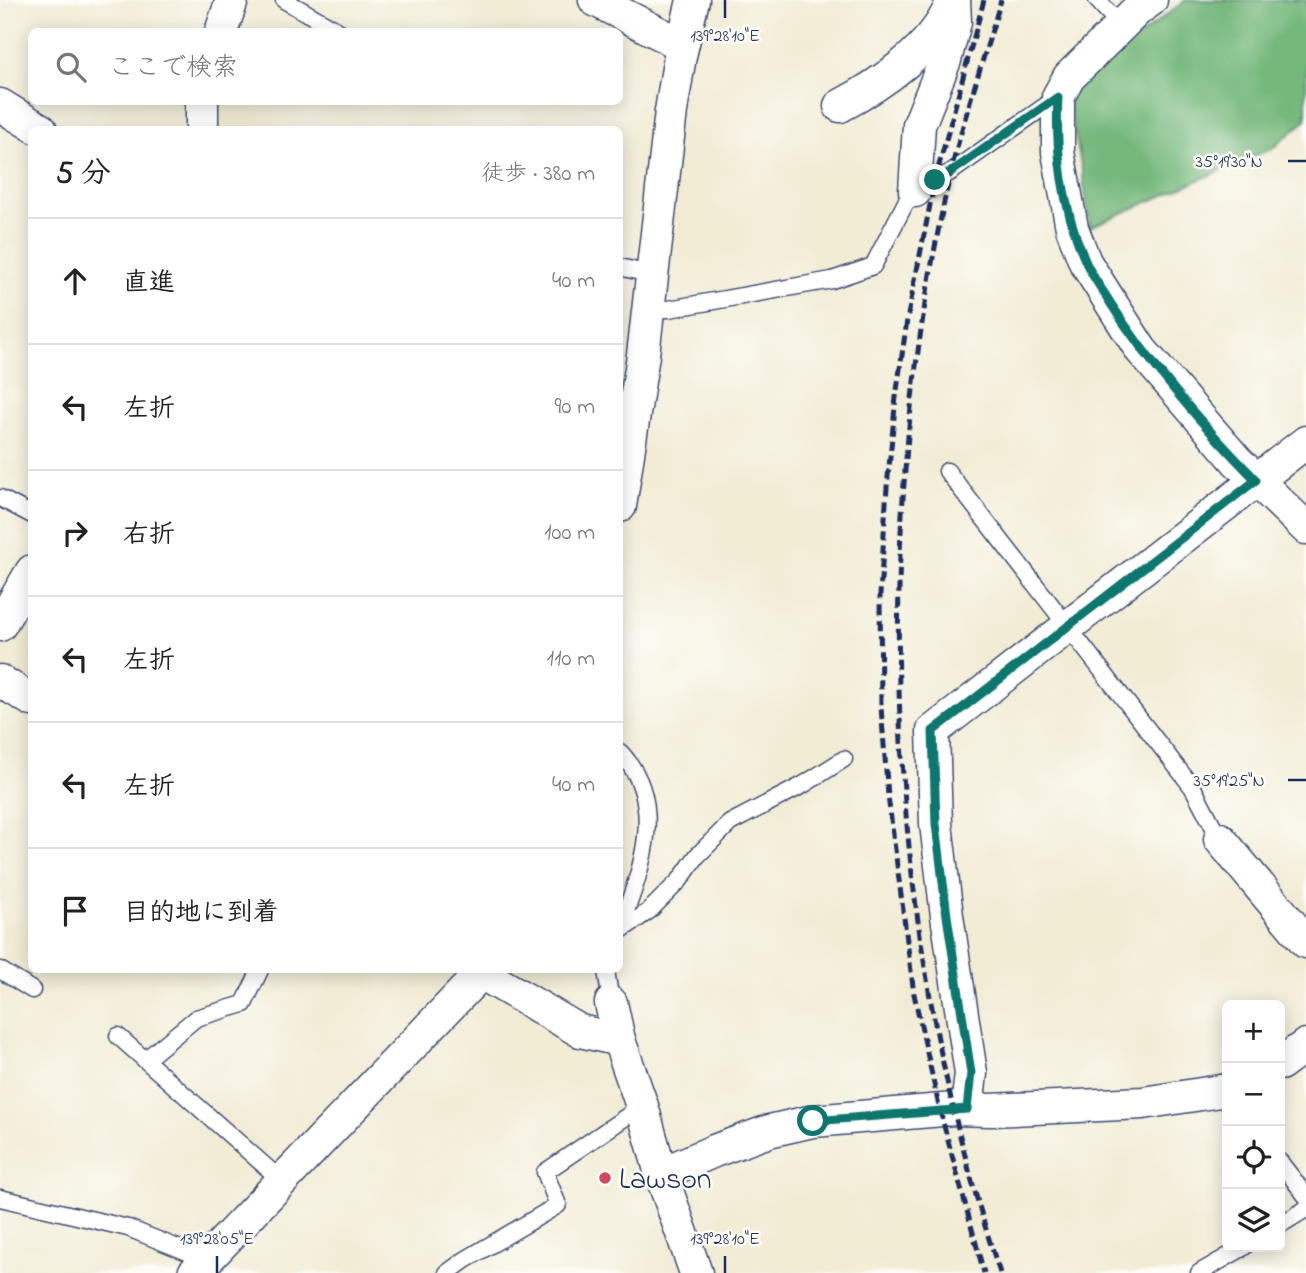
<!DOCTYPE html>
<html lang="ja">
<meta charset="utf-8">
<style>
:root{--surface:#fff;--page:#f2f2f2;--text:#222;--muted:#767676;--line:#e0e0e0}
body{margin:0;font-family:"Indie Flower","Klee One",sans-serif;background:var(--page);color:var(--text)}
.controls{position:absolute;right:21px;bottom:21px;display:grid;overflow:hidden;border-radius:10px;box-shadow:0 4px 18px #0003}
.controls button{width:63px;height:63px;display:grid;place-items:center;padding:0;border:0;border-bottom:2px solid var(--line);background:var(--surface);color:var(--text);font:35px sans-serif}
.stop{position:absolute;width:21px;height:21px;margin:-16px;border:5px solid #0f766e;border-radius:50%;background:#fff}
.stop.end{background:#0f766e;border-color:#fff;box-shadow:0 2px 7px #0008}
.list{margin:0;padding:0;list-style:none}
h2{display:flex;justify-content:space-between;align-items:center;height:91px;margin:0;padding:0 28px;font-size:30px}
h2 small{font-size:23px;font-weight:400;color:var(--muted)}
.list li{display:grid;grid-template-columns:46px 1fr auto;gap:21px;align-items:center;box-sizing:border-box;height:126px;padding:0 28px;border-top:2px solid var(--line)}
.list b{display:block;font-size:26px;white-space:nowrap}
.list em{font-size:23px;font-style:normal;color:var(--muted)}
.icon{flex:none;width:38px;height:38px;fill:none;stroke:currentColor;stroke-width:2;stroke-linecap:round;stroke-linejoin:round}
.map{position:relative;flex:none;width:1306px;height:1273px;overflow:hidden}
.search{position:absolute;background:var(--surface);box-shadow:0 4px 18px #0003;left:28px;top:28px;width:595px;height:77px;display:flex;align-items:center;gap:18px;box-sizing:border-box;padding:0 24px;border-radius:10px;color:var(--muted);font-size:26px}
.panel{position:absolute;background:var(--surface);box-shadow:0 4px 18px #0003;left:28px;top:126px;width:595px;height:847px;border-radius:10px}
.map>svg:first-child{display:block}
.forest{fill:#75b87b;stroke:#48746c;stroke-width:2}
.lines{fill:none;stroke-linecap:round;stroke-linejoin:round}
.lane-casing{stroke:#3b4b70;stroke-width:19}
.street-casing{stroke:#3b4b70;stroke-width:35}
.lane{stroke:#fff;stroke-width:16}
.street{stroke:#fff;stroke-width:32}
.rail{stroke:#1b2f5e;stroke-width:5;stroke-dasharray:10 5;stroke-linecap:butt}
.route{stroke:#0f766e;stroke-width:9}
.ticks{fill:none;stroke:#1b2f5e;stroke-width:2.5}
.poi-dot{fill:#d1495b;stroke:#fdfcf7;stroke-width:2.5}
.labels{text-anchor:middle;stroke-width:5;stroke-linejoin:round;paint-order:stroke}
.poi-label{font-size:30px;fill:#1b2f5e;stroke:#fdfcf7;text-anchor:start}
.ticks-label{font-size:18px;text-anchor:middle;fill:#1b2f5e;stroke:#fdfcf7;stroke-width:5;stroke-linejoin:round;paint-order:stroke}
</style>
<div class="map">
<svg width="1306" height="1273" viewBox="0 0 1306 1273">
<rect width="100%" height="100%" fill="#fdfcf7"/>
<filter id="ink" filterUnits="userSpaceOnUse"><feTurbulence type="fractalNoise" baseFrequency=".0143" numOctaves="2"/><feDisplacementMap in="SourceGraphic" scale="14" xChannelSelector="R" yChannelSelector="G"/><feConvolveMatrix kernelMatrix="1 2 1 2 8 2 1 2 1" color-interpolation-filters="sRGB"/></filter>
<filter id="wash" filterUnits="userSpaceOnUse"><feTurbulence type="fractalNoise" baseFrequency=".00686" numOctaves="4" result="noise"/><feDisplacementMap in="SourceGraphic" scale="28" xChannelSelector="R" yChannelSelector="G"/><feGaussianBlur stdDeviation="1.57" result="paint"/><feColorMatrix in="noise" values="0 0 0 0 0 0 0 0 0 0 0 0 0 0 0 0 0 1.4 0 .05"/><feComposite in="paint" operator="in"/></filter>
<g filter="url(#wash)">
<rect width="100%" height="100%" fill="#f2ecd5"/>
<polygon class="forest" points="1186,0 1306,0 1306,120 1273,148 1090,227 1082,170 1067,92"/>
</g>
<g filter="url(#ink)">
<g class="lines">
<g class="lane-casing">
<g id="lane">
<polyline points="284,0 340,32"/>
<polyline points="1097,0 1121,26"/>
<polyline points="620,267 653,275"/>
<polyline points="649,309 669,309 832,280 873,266 906,202 917,189 951,172 1058,97"/>
<polyline points="947,471 1193,788 1220,839"/>
<polyline points="0,498 32,515"/>
<path d="M620 752C668 803 641 871 620 927"/>
<polyline points="620,931 649,911 680,880 697,856 730,823 803,785 844,759"/>
<polyline points="0,970 32,990"/>
<polyline points="606,970 611,1003"/>
<polyline points="118,1036 282,1181"/>
<polyline points="145,1060 196,1018 244,1004 260,970"/>
<polyline points="1280,1162 1306,1196"/>
<polyline points="0,1198 128,1228 205,1259"/>
<polyline points="1280,1225 1306,1209"/>
<polyline points="447,1273 465,1260 558,1205 545,1172 642,1106"/>
<polyline points="1199,1273 1244,1247"/>
</g>
</g>
<g class="street-casing">
<g id="street">
<polyline points="595,0 682,45"/>
<polyline points="1151,0 1137,10 1069,77 1058,97 1058,152 1072,228 1085,262 1141,350 1237,461 1306,528"/>
<polyline points="221,32 232,0"/>
<polyline points="202,102 202,130"/>
<polyline points="0,105 41,130"/>
<path d="M840 106C880 85 934 48 951 5"/>
<polyline points="915,191 919,125 945,60 955,22 954,0"/>
<polyline points="620,506 643,355 671,111 680,56 693,0"/>
<polyline points="0,625 32,571"/>
<polyline points="0,681 32,700"/>
<polyline points="1220,839 1306,942"/>
<polyline points="476,970 580,1031 619,1040"/>
<polyline points="611,1003 619,1040 642,1106 661,1174"/>
<polyline points="1280,1064 1306,1045"/>
<polyline points="967,1109 971,1073 947,916 936,824 933,731 1306,442"/>
<polyline points="194,1273 484,970"/>
<polyline points="696,1273 661,1174 714,1151 769,1131 813,1121 954,1109 991,1110 1143,1103 1227,1090"/>
</g>
</g>
<use href="#lane" class="lane"/>
<use href="#street" class="street"/>
<g class="rail">
<polyline points="984,0 935,180 907,320 896,397 887,487 880,595 881,707 888,796 914,994 940,1111 984,1273"/>
<path d="M1000 1273C883 921 868 537 950 175 964 116 984 58 1001 0"/>
</g>
</g>
</g>
<g class="lines" filter="url(#ink)">
<path class="route" d="M813 1121 967 1109 971 1073 947 916 936 824 933 731 1256 480C1202 425 1153 369 1111 304 1102 289 1090 274 1084 258 1063 208 1055 151 1058 97L951 172 935 180"/>
</g>
<path class="ticks" d="M725 0V18M1288 161H1306M1288 780H1306M217 1256V1273M725 1256V1273"/>
<circle class="poi-dot" cx="605" cy="1178" r="7"/>
<g class="labels">
<g class="poi-label">
<text x="619" y="1188">Lawson</text>
</g>
</g>
<g class="ticks-label">
<text x="725" y="41">139°28'10"E</text>
<text x="1229" y="167">35°19'30"N</text>
<text x="1229" y="786">35°19'25"N</text>
<text x="217" y="1244">139°28'05"E</text>
<text x="725" y="1244">139°28'10"E</text>
</g>
</svg>
<div class="controls">
<button>+</button>
<button>−</button>
<button><svg class="icon" aria-label="locate" viewBox="0 0 24 24"><circle cx="12" cy="12" r="6"/><path d="M12 2v4M12 18v4M2 12h4M18 12h4"/></svg></button>
<button><svg class="icon" aria-label="layers" viewBox="0 0 24 24"><path d="M12 4l9 5-9 5-9-5zM3 14l9 5 9-5"/></svg></button>
</div>
<div class="stop" style="left:813px;top:1121px"></div>
<div class="stop end" style="left:935px;top:180px"></div>
<div class="search"><svg class="icon" aria-label="search" viewBox="0 0 24 24"><circle cx="10" cy="10" r="6"/><path d="M15 15l6 6"/></svg>ここで検索</div>
<section class="panel">
<h2>5 分<small>徒歩 · 380 m</small></h2>
<ul class="list">
<li><svg class="icon" aria-label="ahead" viewBox="0 0 24 24"><path d="M12 20V5M6 11l6-6 6 6"/></svg><div><b>直進</b></div><em>40 m</em></li>
<li><svg class="icon" aria-label="left" viewBox="0 0 24 24"><path d="M17 20v-9H6M10 6l-5 5 5 5"/></svg><div><b>左折</b></div><em>90 m</em></li>
<li><svg class="icon" aria-label="right" viewBox="0 0 24 24"><path d="M7 20v-9h11M14 6l5 5-5 5"/></svg><div><b>右折</b></div><em>100 m</em></li>
<li><svg class="icon" aria-label="left" viewBox="0 0 24 24"><path d="M17 20v-9H6M10 6l-5 5 5 5"/></svg><div><b>左折</b></div><em>110 m</em></li>
<li><svg class="icon" aria-label="left" viewBox="0 0 24 24"><path d="M17 20v-9H6M10 6l-5 5 5 5"/></svg><div><b>左折</b></div><em>40 m</em></li>
<li><svg class="icon" aria-label="arrive" viewBox="0 0 24 24"><path d="M6 21V4h12l-3 4 3 4H6"/></svg><div><b>目的地に到着</b></div></li>
</ul>
</section>
</div>
